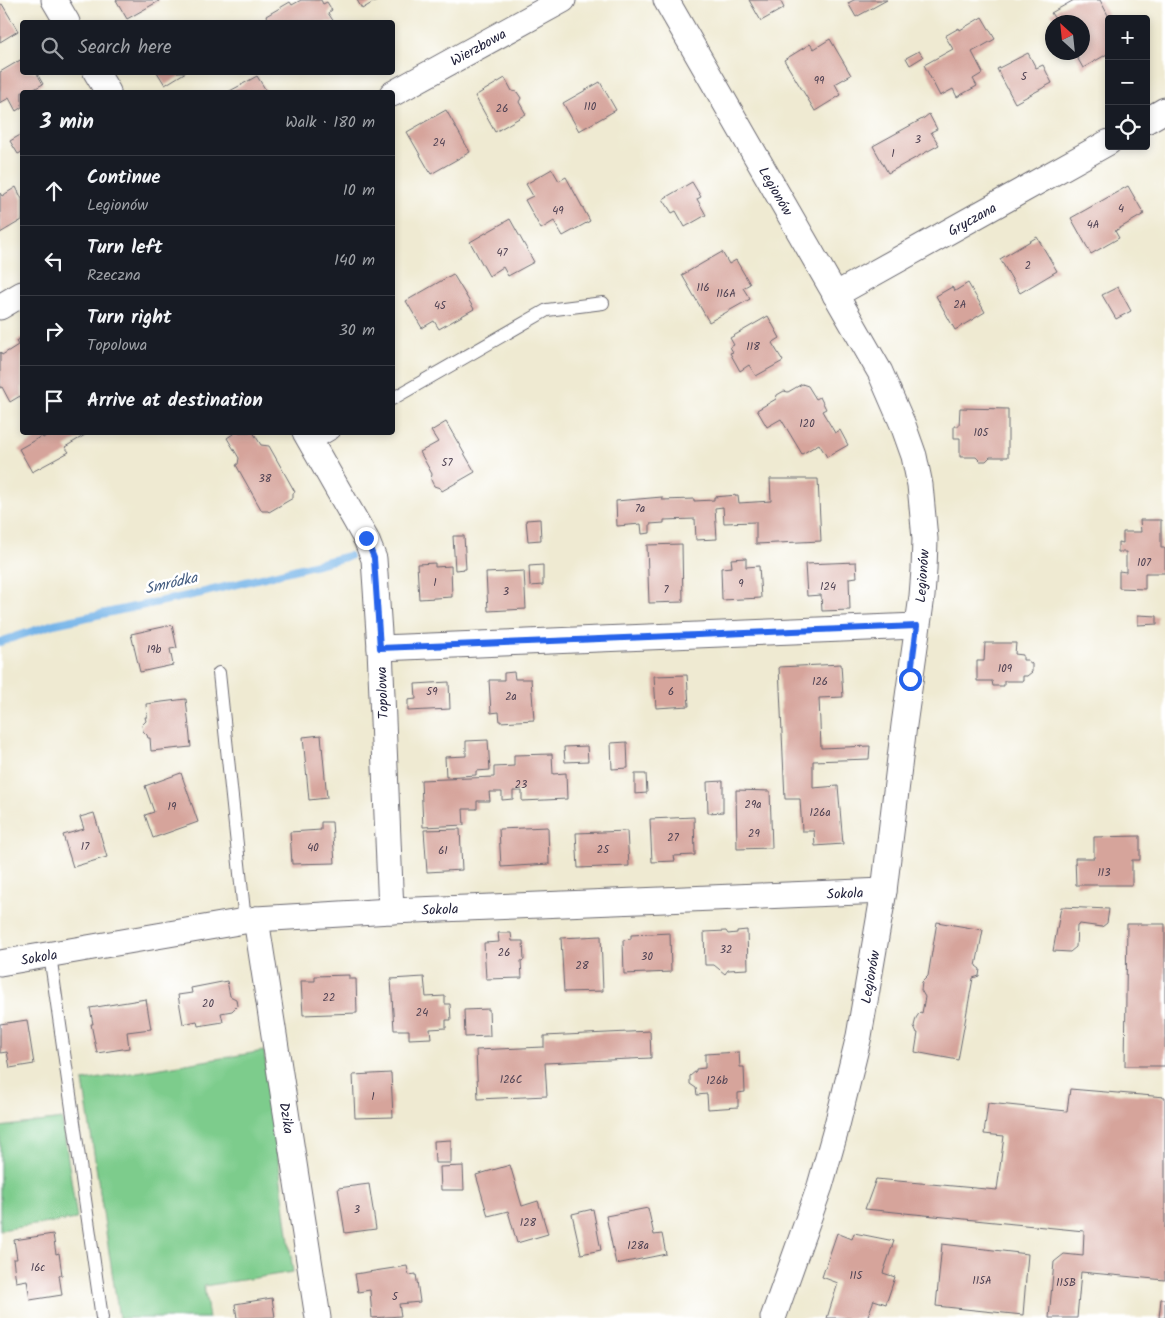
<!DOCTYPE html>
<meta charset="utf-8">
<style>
:root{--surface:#171b24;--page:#20242c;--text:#f1f3f6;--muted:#9ea1a6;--line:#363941}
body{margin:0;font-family:Kalam,sans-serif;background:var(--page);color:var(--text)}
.controls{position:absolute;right:15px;top:15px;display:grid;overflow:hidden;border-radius:5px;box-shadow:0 2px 8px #0003}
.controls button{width:45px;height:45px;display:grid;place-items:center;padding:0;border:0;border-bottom:1px solid var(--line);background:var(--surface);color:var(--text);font:25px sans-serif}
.compass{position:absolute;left:1045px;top:15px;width:45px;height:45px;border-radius:50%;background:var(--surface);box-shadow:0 2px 8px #0003;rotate:333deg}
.stop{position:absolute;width:15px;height:15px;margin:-11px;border:4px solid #2563eb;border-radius:50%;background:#fff}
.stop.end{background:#2563eb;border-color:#fff;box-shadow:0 1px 5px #0008}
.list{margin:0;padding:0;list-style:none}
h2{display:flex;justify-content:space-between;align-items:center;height:65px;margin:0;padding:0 20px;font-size:21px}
h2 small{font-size:16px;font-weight:400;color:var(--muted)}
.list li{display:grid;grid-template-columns:32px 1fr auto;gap:15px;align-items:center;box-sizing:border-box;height:70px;padding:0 20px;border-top:1px solid var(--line)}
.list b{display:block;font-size:19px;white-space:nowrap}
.list p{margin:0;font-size:16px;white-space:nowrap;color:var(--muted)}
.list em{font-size:16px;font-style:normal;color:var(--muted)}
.icon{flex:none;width:28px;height:28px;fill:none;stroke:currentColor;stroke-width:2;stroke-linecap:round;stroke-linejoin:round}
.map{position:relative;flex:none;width:1165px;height:1318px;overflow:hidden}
.search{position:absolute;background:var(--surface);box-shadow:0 2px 8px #0003;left:20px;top:20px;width:375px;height:55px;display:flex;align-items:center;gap:12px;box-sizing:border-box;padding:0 18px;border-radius:5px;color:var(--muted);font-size:19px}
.panel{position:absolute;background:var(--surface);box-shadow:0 2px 8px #0003;left:20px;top:90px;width:375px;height:345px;border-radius:5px}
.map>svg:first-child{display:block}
.grass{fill:#7dcc8c;stroke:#507764}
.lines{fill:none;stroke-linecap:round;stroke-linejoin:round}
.stream{stroke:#75b4e8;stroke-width:8}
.building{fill:#d6a49b}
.lane-casing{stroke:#6a6870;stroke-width:14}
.street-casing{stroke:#6a6870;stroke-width:27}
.lane{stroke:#fff;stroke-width:12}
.street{stroke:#fff;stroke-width:25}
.route{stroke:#2563eb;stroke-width:6}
.labels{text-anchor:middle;stroke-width:5;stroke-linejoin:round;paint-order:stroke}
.number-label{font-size:11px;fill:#4f4253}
.street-label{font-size:14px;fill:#22223b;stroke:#fff}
.water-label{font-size:15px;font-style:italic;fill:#435c80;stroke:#fff}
</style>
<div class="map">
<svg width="1165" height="1318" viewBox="0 0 1165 1318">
<rect width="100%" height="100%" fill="#fff"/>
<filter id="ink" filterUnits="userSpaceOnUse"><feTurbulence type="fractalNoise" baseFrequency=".02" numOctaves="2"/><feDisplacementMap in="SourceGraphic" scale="10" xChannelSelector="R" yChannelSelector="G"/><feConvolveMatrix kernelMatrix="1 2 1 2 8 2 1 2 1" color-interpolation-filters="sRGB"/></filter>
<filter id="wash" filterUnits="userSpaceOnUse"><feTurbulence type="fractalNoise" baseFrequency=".0096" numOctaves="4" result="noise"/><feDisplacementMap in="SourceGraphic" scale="20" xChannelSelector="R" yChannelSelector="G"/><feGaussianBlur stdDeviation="1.12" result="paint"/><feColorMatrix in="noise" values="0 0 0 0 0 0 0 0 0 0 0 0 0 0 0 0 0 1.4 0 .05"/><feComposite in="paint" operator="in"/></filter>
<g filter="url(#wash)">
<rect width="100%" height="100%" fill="#efead2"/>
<g class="grass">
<polygon points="264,1051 293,1272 204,1286 209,1318 119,1318 83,1081"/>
<polygon points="62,1119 77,1219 0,1230 0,1127"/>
</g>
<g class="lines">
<polyline class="stream" points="0,642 54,624 201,593 349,556"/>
</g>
<g id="blocks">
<g class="building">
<polygon points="116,0 159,0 159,1 127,19"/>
<polygon points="301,0 321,0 323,4 327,2 332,10 328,13 334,22 269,22 266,16 290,2 292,5"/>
<polygon points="357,0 377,0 362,9"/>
<polygon points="749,0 780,0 784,8 761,21"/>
<polygon points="854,0 887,0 856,17 848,3"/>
<polygon points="1074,0 1100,0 1110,19 1109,19 1109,53 1083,68 1074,52 1082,52 1082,22 1057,22 1051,13"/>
<polygon points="2,4 18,31 0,42 0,5"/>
<polygon points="982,17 995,39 972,52 983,73 973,79 977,86 957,97 953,89 940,96 924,65 953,49 945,36 959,28 960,30"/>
<polygon points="830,39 851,75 835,84 841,95 815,111 784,60 810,44 814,49"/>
<polygon points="919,51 923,57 910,65 906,58"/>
<polygon points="1028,53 1036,68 1043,65 1052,83 1015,103 997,69"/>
<polygon points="22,59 22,72 36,72 43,84 29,92 22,92 22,107 16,111 9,98 0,103 0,72"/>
<polygon points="157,72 186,72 165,85"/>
<polygon points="257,76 267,92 228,92 241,85"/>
<polygon points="505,78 512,91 517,92 521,98 519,102 526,114 495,132 475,96"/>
<polygon points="600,82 616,110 579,131 563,103"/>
<polygon points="446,110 470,152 431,174 407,132"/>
<polygon points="929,114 937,129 931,132 939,145 888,173 873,146 924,118"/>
<polygon points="22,134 22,152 18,154 10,141"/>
<polygon points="552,169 559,181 566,177 590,221 563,236 554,221 541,229 525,200 533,196 526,184"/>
<polygon points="692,182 701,197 697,199 706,215 685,227 676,211 672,213 663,199"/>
<polygon points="1128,186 1144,214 1115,231 1119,238 1091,254 1071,218"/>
<polygon points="16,187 22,199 22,220 0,233 0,193 2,196"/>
<polygon points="510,219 534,262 508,276 503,267 489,276 470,242"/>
<polygon points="1037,237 1057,271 1020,293 1000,259"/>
<polygon points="722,252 729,264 736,260 750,284 743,288 750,299 709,322 682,275"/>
<polygon points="453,274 474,309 439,329 434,321 422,328 406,301"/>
<polygon points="968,283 985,312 955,330 936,296 952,287 955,291"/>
<polygon points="1118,287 1131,311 1116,319 1102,295"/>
<polygon points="768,316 780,338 772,343 783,361 756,376 749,365 740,371 730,353 733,352 730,347 734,345 730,338"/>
<polygon points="22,337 22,400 20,396 10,402 2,387 0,388 0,352 2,355 18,345 16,341"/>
<polygon points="802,384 808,386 816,399 820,397 826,409 822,411 835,433 840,430 848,445 827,457 819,444 802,454 781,419 767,427 757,410 776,399 777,395 784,391 788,392"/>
<polygon points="960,408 1008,409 1008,457 990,457 986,461 980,461 976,457 960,457 960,438 954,438 954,426 959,426"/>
<polygon points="446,422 475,472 442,491 440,488 434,486 431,480 432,474 420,452 438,442 431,431"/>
<polygon points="52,432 90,432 65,447 69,452 32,472 19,449 42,436 43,438"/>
<polygon points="236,432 253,432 261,445 269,446 295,492 293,493 293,498 269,512 268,511 262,511 236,465 238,464 239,458 227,438"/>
<polygon points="770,479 818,479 821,541 756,544 756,522 724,523 723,507 715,508 717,539 696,540 695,519 664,520 664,523 650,524 650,533 642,534 641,524 617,526 616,501 662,497 662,500 694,499 694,501 714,500 714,497 738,495 739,503 771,501"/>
<polygon points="540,519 541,540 528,541 526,520"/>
<polygon points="1140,520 1161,520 1161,548 1165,548 1165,573 1145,573 1145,589 1119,588 1119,571 1126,572 1126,552 1118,552 1118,542 1123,543 1123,532 1141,532"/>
<polygon points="453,536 464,536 466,569 455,570"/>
<polygon points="682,544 683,602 649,603 647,545"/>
<polygon points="746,558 746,567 759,566 761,598 722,600 721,568 732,567 731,559"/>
<polygon points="856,562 857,577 849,578 850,610 822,611 821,595 807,596 805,564"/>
<polygon points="435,563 435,567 451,566 452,597 419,599 417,564"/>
<polygon points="543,565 543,585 530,586 529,566"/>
<polygon points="524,571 526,609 488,611 486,573"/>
<polygon points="1138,615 1157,616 1157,624 1138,625"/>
<polygon points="172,625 177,648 170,649 173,665 140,672 131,634"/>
<polygon points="985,643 1016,643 1015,654 1023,655 1023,660 1027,660 1032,664 1032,672 1027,676 1023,676 1023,681 1004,681 1004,686 993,686 992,681 977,681 977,661 984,661"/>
<polygon points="841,664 843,697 819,698 821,748 870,746 869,759 813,761 813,788 838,786 843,844 815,846 814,831 802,831 800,799 785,799 779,667"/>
<polygon points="514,672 515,679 531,679 534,720 500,722 499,712 491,713 489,680 504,680 504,673"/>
<polygon points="687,675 689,706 656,708 654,676"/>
<polygon points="449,682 450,709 408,711 408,700 416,699 415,684"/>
<polygon points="186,699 191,747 151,751 150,738 148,738 147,735 143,731 142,725 146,721 145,717 147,717 146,704"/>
<polygon points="321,735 327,798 309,800 303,737"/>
<polygon points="488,740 490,770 476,771 476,775 446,777 445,757 466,756 466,741"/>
<polygon points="627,742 628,768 612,769 611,743"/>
<polygon points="587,746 588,761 565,762 564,747"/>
<polygon points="552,754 553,774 566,773 567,799 522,801 522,791 513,791 513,799 502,800 502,792 489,792 490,801 477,801 477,809 463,809 464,825 423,827 421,780 494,777 494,767 514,766 514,755"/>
<polygon points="181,773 198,822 153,838 145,815 154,812 145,786"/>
<polygon points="635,774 646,774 647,793 635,794"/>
<polygon points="723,781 723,812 708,813 707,782"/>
<polygon points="736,790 770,791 772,848 737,849"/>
<polygon points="94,813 107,857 73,867 63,835 84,829 80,817"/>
<polygon points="694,817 695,855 674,856 675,861 652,862 650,819"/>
<polygon points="321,822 332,822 335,863 292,864 290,832 321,830"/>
<polygon points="548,827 549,864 501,867 499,829"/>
<polygon points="460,829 462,870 427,872 424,830"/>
<polygon points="627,831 629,866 578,868 576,833"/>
<polygon points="1140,836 1140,860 1132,860 1132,885 1076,885 1075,858 1094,858 1094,837"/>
<polygon points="1061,907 1109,909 1107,923 1102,927 1080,924 1077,926 1076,947 1070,952 1053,951"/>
<polygon points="937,922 983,930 976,966 980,969 979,976 973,978 958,1060 915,1052 918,1033 917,1033 914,1026 916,1018 920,1012 922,1013 925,997 921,990 922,982 928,976"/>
<polygon points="1127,924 1165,924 1165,1066 1125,1066"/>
<polygon points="747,930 748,969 728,970 725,974 714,965 705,965 704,932 726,931 728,934 737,933 737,931"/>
<polygon points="498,933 511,933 512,941 523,941 524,960 521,961 522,978 486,979 484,943 499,942"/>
<polygon points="670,933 671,972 624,974 623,940 631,939 631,935"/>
<polygon points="601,936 603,991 564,992 561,938"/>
<polygon points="349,975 349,979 356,979 357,1013 303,1015 301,981 315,981 315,976"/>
<polygon points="424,977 426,997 445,996 445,1004 450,1004 451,1020 446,1020 446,1028 430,1029 431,1038 409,1039 409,1030 394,1030 391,979"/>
<polygon points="227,981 230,996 236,999 237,1006 232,1011 221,1013 223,1022 198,1026 197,1021 183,1024 178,995 192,993 191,988"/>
<polygon points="146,999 151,1029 127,1032 129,1048 97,1053 91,1024 93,1024 90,1008"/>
<polygon points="489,1009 490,1036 465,1037 464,1010"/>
<polygon points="27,1020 34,1064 10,1068 7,1052 0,1053 0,1024"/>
<polygon points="650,1031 651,1058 545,1063 547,1096 478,1099 476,1050 544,1047 544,1036"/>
<polygon points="739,1052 740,1067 744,1067 745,1092 738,1093 738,1107 708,1109 707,1094 697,1095 696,1088 690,1084 690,1076 696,1071 696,1069 705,1068 705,1054"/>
<polygon points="391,1073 393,1117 355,1118 353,1075"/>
<polygon points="1070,1089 1165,1097 1165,1280 1081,1272 1077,1318 1049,1318 1054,1262 1064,1254 1083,1256 1084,1231 865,1209 876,1179 997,1190 1004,1136 984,1134 988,1103 1067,1111"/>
<polygon points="451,1140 451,1163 435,1163 434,1141"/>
<polygon points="510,1165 522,1206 538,1201 548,1234 517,1243 508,1211 488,1216 476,1175"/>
<polygon points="463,1166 464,1190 441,1190 440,1167"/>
<polygon points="369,1184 376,1229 345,1233 338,1188"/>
<polygon points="648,1208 654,1235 662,1234 666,1254 616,1264 606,1216"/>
<polygon points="593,1209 601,1250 581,1254 572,1214"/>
<polygon points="837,1233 852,1239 854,1233 894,1241 883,1273 895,1277 886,1304 874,1300 867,1318 827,1318 838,1283 822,1277"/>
<polygon points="53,1234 56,1254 59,1253 62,1275 59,1275 62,1295 30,1300 27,1280 16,1282 13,1259 17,1259 14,1240"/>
<polygon points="942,1244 1028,1254 1023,1315 936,1306"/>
<polygon points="407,1266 409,1275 416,1274 420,1302 399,1304 401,1316 372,1318 370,1290 358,1292 355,1274"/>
<polygon points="272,1298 275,1317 237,1318 235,1304"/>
<polygon points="1161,1299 1165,1299 1165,1318 1159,1318"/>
</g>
</g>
</g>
<g filter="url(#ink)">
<use href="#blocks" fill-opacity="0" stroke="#6a6870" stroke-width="1"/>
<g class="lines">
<g class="lane-casing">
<g id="lane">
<polyline points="392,399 547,310 603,303"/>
<polyline points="312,445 334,432"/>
<polyline points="219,673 245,921"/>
<polyline points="50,955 102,1318"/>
</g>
</g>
<g class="street-casing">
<g id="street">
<polyline points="54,0 67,22"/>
<polyline points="666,0 880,372 903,425 914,456 920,485 925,539 924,570 922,596 904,725 884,891 859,1036 835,1133 820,1186 773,1318"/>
<polyline points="96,72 108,92"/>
<polyline points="392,94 563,0"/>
<polyline points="1146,121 1165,110"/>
<polyline points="835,295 1109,142"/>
<polyline points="0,307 22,294"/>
<polyline points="305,432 366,539 374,559 380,648 391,911"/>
<polyline points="380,648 917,626"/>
<polyline points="256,919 318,1318"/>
<polyline points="0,963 256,919 391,911 884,891"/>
</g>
</g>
<use href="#lane" class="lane"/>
<use href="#street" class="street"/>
</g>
</g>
<g class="lines" filter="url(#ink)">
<polyline class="route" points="366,538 374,558 380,648 917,626 910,679"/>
</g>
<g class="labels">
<g class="number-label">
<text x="1024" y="80">5</text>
<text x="819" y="84">99</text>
<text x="590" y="110">110</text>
<text x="502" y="112">26</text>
<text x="918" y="143">3</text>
<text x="439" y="146">24</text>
<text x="893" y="157">1</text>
<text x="1121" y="212">4</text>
<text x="558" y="214">49</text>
<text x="1093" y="228">4A</text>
<text x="502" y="256">47</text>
<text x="1028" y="269">2</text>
<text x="703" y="291">116</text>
<text x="726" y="297">116A</text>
<text x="960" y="308">2A</text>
<text x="440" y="309">45</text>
<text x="753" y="350">118</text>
<text x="807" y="427">120</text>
<text x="981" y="436">105</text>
<text x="447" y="466">57</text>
<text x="265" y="482">38</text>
<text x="640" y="512">7a</text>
<text x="1144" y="566">107</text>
<text x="435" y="586">1</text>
<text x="741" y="587">9</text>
<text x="828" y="590">124</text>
<text x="666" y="593">7</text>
<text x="506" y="595">3</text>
<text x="154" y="653">19b</text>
<text x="1005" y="672">109</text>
<text x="820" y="685">126</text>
<text x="432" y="695">59</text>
<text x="671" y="695">6</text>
<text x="511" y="700">2a</text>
<text x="521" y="788">23</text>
<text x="753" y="808">29a</text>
<text x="172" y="810">19</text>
<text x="820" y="816">126a</text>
<text x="754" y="837">29</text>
<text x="673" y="841">27</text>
<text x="85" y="850">17</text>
<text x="313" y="851">40</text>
<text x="603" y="853">25</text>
<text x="443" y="854">61</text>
<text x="1104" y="876">113</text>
<text x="726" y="953">32</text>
<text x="504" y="956">26</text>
<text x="647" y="960">30</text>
<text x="582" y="969">28</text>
<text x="329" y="1001">22</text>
<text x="208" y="1007">20</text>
<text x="422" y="1016">24</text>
<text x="511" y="1083">126C</text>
<text x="717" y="1084">126b</text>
<text x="373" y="1100">1</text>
<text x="357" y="1213">3</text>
<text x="528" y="1226">128</text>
<text x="638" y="1249">128a</text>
<text x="38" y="1271">16c</text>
<text x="856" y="1279">115</text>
<text x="982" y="1284">115A</text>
<text x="1066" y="1286">115B</text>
<text x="395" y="1300">5</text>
</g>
<g class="street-label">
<text transform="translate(478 47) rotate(-29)" y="5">Wierzbowa</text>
<text transform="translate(776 191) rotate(60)" y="5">Legionów</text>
<text transform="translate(972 219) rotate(-29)" y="5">Gryczana</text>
<text transform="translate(922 576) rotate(-86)" y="5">Legionów</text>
<text transform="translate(382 693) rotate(-92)" y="5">Topolowa</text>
<text transform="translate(845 893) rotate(-2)" y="5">Sokola</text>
<text transform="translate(440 909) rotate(-2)" y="5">Sokola</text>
<text transform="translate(39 957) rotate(-10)" y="5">Sokola</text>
<text transform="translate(870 977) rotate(-80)" y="5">Legionów</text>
<text transform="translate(287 1118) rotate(81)" y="5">Dzika</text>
</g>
<g class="water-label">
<text transform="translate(171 583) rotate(-13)" y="5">Smródka</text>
</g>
</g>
</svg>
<div class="controls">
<button>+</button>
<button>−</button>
<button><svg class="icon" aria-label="locate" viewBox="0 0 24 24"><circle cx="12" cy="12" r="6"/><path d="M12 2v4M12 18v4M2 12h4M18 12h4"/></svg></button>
</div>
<svg class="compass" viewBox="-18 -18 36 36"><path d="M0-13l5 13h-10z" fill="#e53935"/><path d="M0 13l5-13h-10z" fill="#9ea1a6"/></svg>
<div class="stop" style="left:910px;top:679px"></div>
<div class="stop end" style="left:366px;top:538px"></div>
<div class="search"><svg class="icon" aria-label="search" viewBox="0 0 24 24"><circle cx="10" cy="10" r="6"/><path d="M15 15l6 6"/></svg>Search here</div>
<section class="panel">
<h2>3 min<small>Walk · 180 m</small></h2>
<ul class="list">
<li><svg class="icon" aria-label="ahead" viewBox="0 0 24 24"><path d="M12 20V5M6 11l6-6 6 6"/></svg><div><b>Continue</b><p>Legionów</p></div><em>10 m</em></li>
<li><svg class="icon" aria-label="left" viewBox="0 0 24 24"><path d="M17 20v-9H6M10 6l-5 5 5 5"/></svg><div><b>Turn left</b><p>Rzeczna</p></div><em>140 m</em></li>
<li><svg class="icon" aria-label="right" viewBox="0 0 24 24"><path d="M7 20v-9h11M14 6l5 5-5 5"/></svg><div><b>Turn right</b><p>Topolowa</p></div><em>30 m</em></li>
<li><svg class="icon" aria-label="arrive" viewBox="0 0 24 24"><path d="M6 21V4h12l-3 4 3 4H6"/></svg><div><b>Arrive at destination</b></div></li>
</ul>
</section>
</div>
